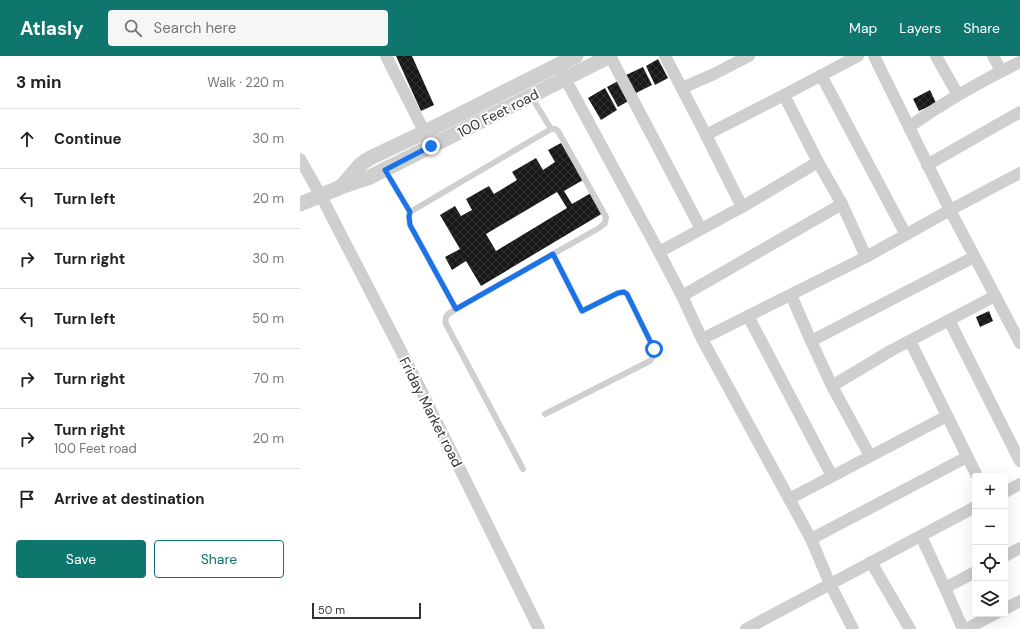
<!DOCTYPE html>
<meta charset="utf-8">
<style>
:root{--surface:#fff;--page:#f6f6f6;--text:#222;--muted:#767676;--line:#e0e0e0;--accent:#0f766e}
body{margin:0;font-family:"DM Sans",sans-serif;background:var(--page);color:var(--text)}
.controls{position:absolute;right:12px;bottom:12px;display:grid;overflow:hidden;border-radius:4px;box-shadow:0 4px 16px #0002}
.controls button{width:36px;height:36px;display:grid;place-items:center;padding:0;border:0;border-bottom:1px solid var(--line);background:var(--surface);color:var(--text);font:20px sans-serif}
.scale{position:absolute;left:12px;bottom:10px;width:109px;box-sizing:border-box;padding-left:4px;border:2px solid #323232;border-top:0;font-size:11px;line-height:14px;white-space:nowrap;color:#323232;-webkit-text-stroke:3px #fff;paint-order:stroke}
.stop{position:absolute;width:12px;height:12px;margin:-9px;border:3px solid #1a73e8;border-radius:50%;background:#fff}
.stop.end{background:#1a73e8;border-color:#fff;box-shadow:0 1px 4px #0008}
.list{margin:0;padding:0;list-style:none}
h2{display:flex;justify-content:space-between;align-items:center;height:52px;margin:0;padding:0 16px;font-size:17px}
h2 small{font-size:13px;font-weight:400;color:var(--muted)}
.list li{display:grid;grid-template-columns:26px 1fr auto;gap:12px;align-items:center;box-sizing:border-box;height:60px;padding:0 16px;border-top:1px solid var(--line)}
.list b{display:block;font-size:15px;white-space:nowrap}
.list p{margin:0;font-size:13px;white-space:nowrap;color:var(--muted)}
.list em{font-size:13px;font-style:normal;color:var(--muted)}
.actions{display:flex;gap:8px;padding:12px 16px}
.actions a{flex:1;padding:9px 0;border:1px solid var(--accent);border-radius:4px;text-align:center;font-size:14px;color:var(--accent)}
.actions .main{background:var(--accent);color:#fff}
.icon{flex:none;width:22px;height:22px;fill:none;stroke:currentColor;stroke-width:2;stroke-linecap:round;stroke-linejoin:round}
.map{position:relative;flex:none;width:720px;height:573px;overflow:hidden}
header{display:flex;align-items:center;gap:24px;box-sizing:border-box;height:56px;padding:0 20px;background:var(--accent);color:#fff}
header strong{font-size:19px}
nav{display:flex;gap:22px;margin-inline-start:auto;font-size:14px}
.search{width:280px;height:36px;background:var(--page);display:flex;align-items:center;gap:10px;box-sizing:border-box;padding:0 14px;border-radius:4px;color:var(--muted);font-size:15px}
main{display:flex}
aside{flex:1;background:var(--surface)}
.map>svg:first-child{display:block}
.building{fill:url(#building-cross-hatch);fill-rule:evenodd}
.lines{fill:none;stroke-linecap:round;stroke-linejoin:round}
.service{stroke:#cfcfcf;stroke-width:6}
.minor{stroke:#cfcfcf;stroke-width:12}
.tertiary{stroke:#cfcfcf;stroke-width:15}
.route{stroke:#1a73e8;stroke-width:5}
.labels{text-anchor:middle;stroke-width:4;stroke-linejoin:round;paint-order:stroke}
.street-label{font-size:14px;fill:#323232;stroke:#fff}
</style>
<header>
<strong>Atlasly</strong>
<div class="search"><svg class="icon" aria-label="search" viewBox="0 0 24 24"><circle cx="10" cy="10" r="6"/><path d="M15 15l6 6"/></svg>Search here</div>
<nav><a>Map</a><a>Layers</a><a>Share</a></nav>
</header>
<main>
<aside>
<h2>3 min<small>Walk · 220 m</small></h2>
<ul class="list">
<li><svg class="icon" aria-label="ahead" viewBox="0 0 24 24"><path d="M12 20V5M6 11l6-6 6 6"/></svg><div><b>Continue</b></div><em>30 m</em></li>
<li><svg class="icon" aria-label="left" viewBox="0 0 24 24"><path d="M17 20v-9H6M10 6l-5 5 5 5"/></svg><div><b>Turn left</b></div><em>20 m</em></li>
<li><svg class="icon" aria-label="right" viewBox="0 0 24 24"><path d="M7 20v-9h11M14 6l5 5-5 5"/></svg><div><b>Turn right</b></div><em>30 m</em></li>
<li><svg class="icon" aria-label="left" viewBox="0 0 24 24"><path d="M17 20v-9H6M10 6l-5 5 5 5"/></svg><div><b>Turn left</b></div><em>50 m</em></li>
<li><svg class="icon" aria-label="right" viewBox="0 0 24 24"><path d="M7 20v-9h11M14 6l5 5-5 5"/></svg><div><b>Turn right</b></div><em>70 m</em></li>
<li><svg class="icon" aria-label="right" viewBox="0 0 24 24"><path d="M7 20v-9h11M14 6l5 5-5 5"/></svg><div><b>Turn right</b><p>100 Feet road</p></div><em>20 m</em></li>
<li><svg class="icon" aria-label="arrive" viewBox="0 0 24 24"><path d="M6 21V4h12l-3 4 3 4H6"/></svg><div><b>Arrive at destination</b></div></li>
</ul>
<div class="actions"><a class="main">Save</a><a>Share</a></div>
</aside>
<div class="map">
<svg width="720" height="573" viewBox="0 0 720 573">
<defs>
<pattern id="building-cross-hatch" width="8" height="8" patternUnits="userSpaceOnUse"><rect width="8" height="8" fill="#191919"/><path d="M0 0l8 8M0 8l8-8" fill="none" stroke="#323232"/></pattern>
</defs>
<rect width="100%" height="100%" fill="#fff"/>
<g class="building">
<polygon points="96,0 112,0 134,49 121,55"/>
<polygon points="358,3 368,22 355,29 346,10"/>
<polygon points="343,11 352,29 336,37 326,19"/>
<polygon points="320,24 330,44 318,51 307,31"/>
<polygon points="305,32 317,54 301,64 288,42"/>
<polygon points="630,34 636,47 619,55 613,43"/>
<path d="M261 87 283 124 264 135 272 148 291 137 303 157 181 230 166 205 152 214 145 201 160 193 140 159 155 150 161 160 172 154 166 143 189 130 194 138 217 124 212 116 236 102 243 114 255 106 248 94ZM257 136 267 152 196 195 186 178Z"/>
<polygon points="689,255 693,265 680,271 676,261"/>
</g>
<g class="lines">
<g class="service">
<polyline points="231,40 251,73"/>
<polyline points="85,114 110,156"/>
<path d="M156 253 110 169 109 160 110 156 251 73H255L258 75 306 161 305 167 299 172 156 253C149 258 144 258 146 268L223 413"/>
<path d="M245 358 350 305C353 301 355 298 354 293L327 238 324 236 318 237 282 255 253 198"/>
</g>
<g class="minor">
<polyline points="86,0 128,83"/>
<polyline points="310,0 401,173"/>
<polyline points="365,0 406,79 484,39 558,0"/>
<polyline points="574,0 650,154 720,287"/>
<polyline points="636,0 658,39"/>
<polyline points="693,0 701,15"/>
<polyline points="261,15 359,196 382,240 402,283 511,483 530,528 553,573"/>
<polyline points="521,19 606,179"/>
<polyline points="382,32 414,18 449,0"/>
<polyline points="484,39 518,106 542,148 566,201"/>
<path d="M609 71C644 46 681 25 720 6"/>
<polyline points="406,79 442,151"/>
<polyline points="0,103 21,140 114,320 239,573"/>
<polyline points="627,109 720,56"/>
<polyline points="359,196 442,151 518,106"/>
<polyline points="491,239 511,285 532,330 570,400"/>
<polyline points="382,240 542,148"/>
<polyline points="448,260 532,420"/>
<polyline points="649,264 720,405"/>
<polyline points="402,283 566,201 650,154 720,117"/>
<polyline points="511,285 674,201"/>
<polyline points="610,285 677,420"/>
<polyline points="532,330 592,294 695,240"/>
<polyline points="705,436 720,428"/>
<polyline points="489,443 647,360"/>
<polyline points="621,480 645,532 663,573"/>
<polyline points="511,483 667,401"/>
<polyline points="705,500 720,492"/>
<polyline points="571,506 610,573"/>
<polyline points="645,532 675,516"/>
<polyline points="705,553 720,545"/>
<polyline points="446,573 675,451"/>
<polyline points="666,573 695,558"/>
</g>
<g class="tertiary">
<polyline points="42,130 61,108 70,102 125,76 276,0"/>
<polyline points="0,148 41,131 68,122 310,0"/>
</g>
</g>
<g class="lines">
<polyline class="route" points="131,90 85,114 110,156 109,160 110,169 156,253 253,198 282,255 318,237 324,236 327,238 354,293"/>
</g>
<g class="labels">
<g class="street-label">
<text transform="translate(198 57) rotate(-27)" y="5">100 Feet road</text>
<text transform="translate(131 356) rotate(63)" y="5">Friday Market road</text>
</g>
</g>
</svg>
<div class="controls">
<button>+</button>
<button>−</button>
<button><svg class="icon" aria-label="locate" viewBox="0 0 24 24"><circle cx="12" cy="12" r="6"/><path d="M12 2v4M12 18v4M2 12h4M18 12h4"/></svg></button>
<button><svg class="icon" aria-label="layers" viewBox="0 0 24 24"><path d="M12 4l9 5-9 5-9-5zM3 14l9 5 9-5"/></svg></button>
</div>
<div class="scale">50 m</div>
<div class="stop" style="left:354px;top:293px"></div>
<div class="stop end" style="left:131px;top:90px"></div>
</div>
</main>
